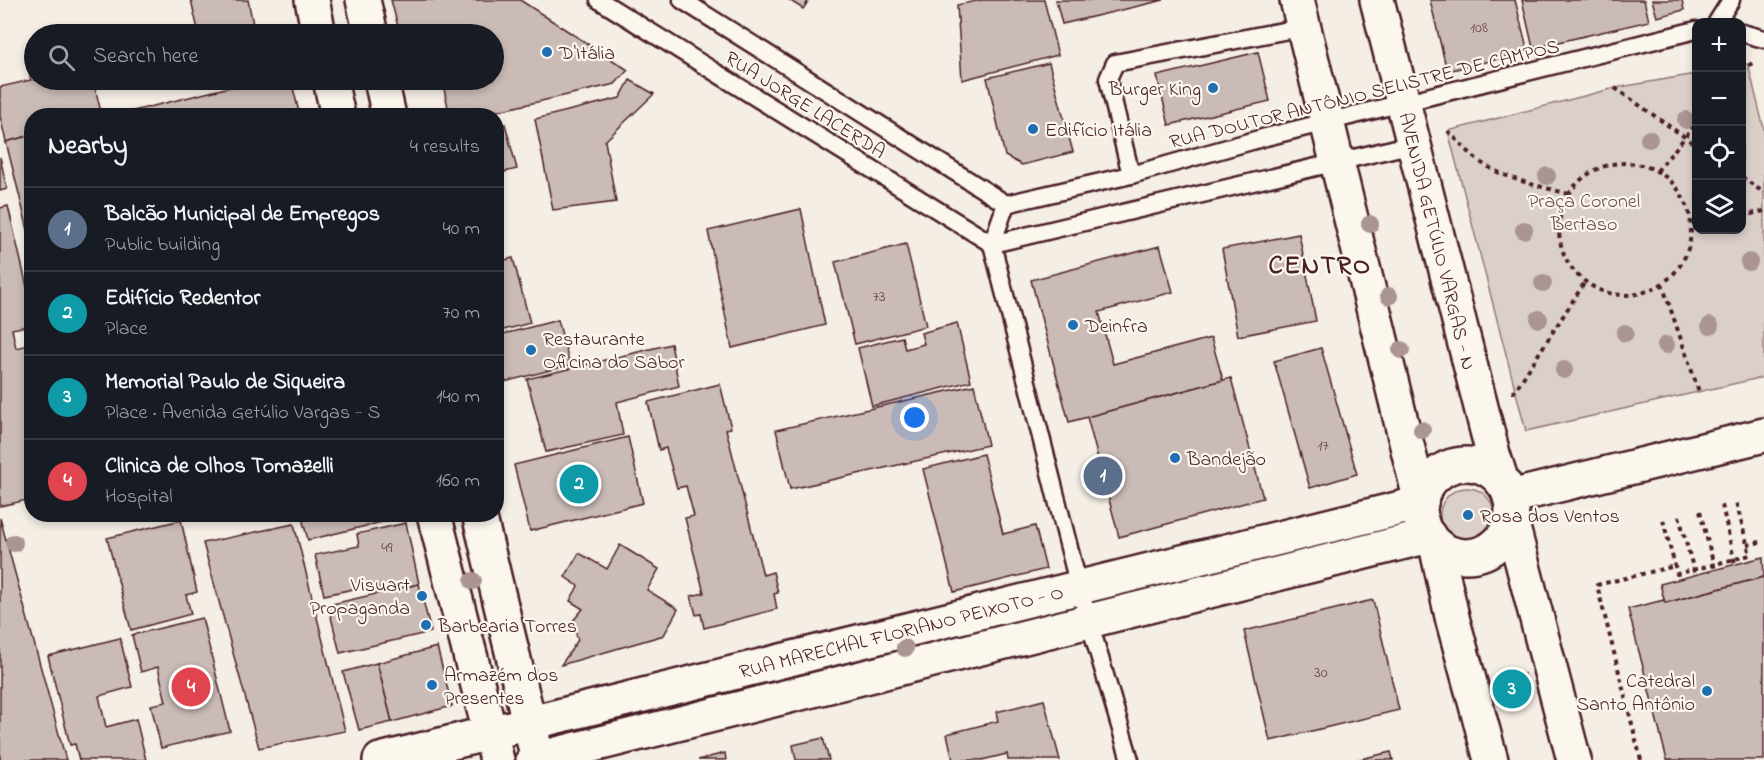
<!DOCTYPE html>
<meta charset="utf-8">
<style>
:root{--surface:#171b24;--page:#20242c;--text:#f1f3f6;--muted:#9ea1a6;--line:#363941;--accent:#1f6fb2}
body{margin:0;font-family:"Indie Flower",sans-serif;background:var(--page);color:var(--text)}
.controls{position:absolute;right:18px;top:18px;display:grid;overflow:hidden;border-radius:12px;box-shadow:0 3px 9px #0003}
.controls button{width:54px;height:54px;display:grid;place-items:center;padding:0;border:0;border-bottom:2px solid var(--line);background:var(--surface);color:var(--text);font:30px sans-serif}
.you{position:absolute;left:915px;top:418px;width:21px;height:21px;margin:-15px;border:4px solid #fff;border-radius:50%;background:#1a73e8;box-shadow:0 0 0 9px #1a73e833}
.badge{display:grid;place-items:center;width:39px;height:39px;border-radius:50%;background:var(--accent);color:#fff;font-size:20px;font-weight:700}
.pin{position:absolute;translate:-50% -50%;border:3px solid #fff;box-shadow:0 2px 6px #0006}
.list{margin:0;padding:0;list-style:none}
h2{display:flex;justify-content:space-between;align-items:center;height:78px;margin:0;padding:0 24px;font-size:26px}
h2 small{font-size:20px;font-weight:400;color:var(--muted)}
.list li{display:grid;grid-template-columns:39px 1fr auto;gap:18px;align-items:center;box-sizing:border-box;height:84px;padding:0 24px;border-top:2px solid var(--line)}
.list b{display:block;font-size:22px;white-space:nowrap}
.list p{margin:0;font-size:20px;white-space:nowrap;color:var(--muted)}
.list em{font-size:20px;font-style:normal;color:var(--muted)}
.icon{flex:none;width:33px;height:33px;fill:none;stroke:currentColor;stroke-width:2;stroke-linecap:round;stroke-linejoin:round}
.map{position:relative;flex:none;width:1764px;height:760px;overflow:hidden}
.search{position:absolute;background:var(--surface);box-shadow:0 3px 9px #0003;left:24px;top:24px;width:480px;height:66px;display:flex;align-items:center;gap:15px;box-sizing:border-box;padding:0 21px;border-radius:33px;color:var(--muted);font-size:22px}
.panel{position:absolute;background:var(--surface);box-shadow:0 3px 9px #0003;left:24px;top:108px;width:480px;height:414px;border-radius:24px}
.map>svg:first-child{display:block}
.green{fill:#dbd0c9;stroke:#92787a;stroke-width:1.5}
.building{fill:#cabbb6;stroke:#4a1f2b;stroke-width:1.5}
.lines{fill:none;stroke-linecap:round;stroke-linejoin:round}
.lane-casing{stroke:#4a1f2b;stroke-width:21}
.secondary-casing{stroke:#4a1f2b;stroke-width:38}
.path{stroke:#4a1f2b;stroke-width:4;stroke-dasharray:4.5 4.5;stroke-linecap:butt}
.lane{stroke:#fbf7ec;stroke-width:16}
.secondary{stroke:#fbf7ec;stroke-width:33}
.tree{fill:#aa9494}
.poi-dot{fill:#1f6fb2;stroke:#fbf7ec;stroke-width:2}
.labels{text-anchor:middle;stroke-width:4.5;stroke-linejoin:round;paint-order:stroke}
.number-label{font-size:16px;fill:#6a464e}
.poi-label{font-size:20px;fill:#4a1f2b;stroke:#fbf7ec;text-anchor:start}
.street-label{font-size:20px;fill:#4a1f2b;stroke:#fbf7ec}
.park-label{font-size:20px;fill:#6e4b52;stroke:#fbf7ec}
.district-label{font-size:26px;font-weight:bold;letter-spacing:1.5px;fill:#4a1f2b;stroke:#fbf7ec}
</style>
<div class="map">
<svg width="1764" height="760" viewBox="0 0 1764 760">
<rect width="100%" height="100%" fill="#f4eee4"/>
<filter id="ink" filterUnits="userSpaceOnUse"><feTurbulence type="fractalNoise" baseFrequency=".0167" numOctaves="2"/><feDisplacementMap in="SourceGraphic" scale="12" xChannelSelector="R" yChannelSelector="G"/><feConvolveMatrix kernelMatrix="1 2 1 2 8 2 1 2 1" color-interpolation-filters="sRGB"/></filter>
<g filter="url(#ink)">
<g class="green">
<polygon points="1748,64 1764,129 1764,377 1526,431 1448,131 1615,88 1696,74 1696,230 1742,230 1742,65"/>
<circle cx="1467" cy="515" r="27"/>
</g>
<g class="building">
<polygon points="191,0 248,0 255,34 199,34"/>
<polygon points="391,0 520,0 628,70 615,84 476,116 450,116 442,80 494,80 494,34 400,34"/>
<polygon points="789,0 809,0 803,9"/>
<polygon points="981,0 1044,0 1058,55 962,80 957,5"/>
<polygon points="1056,0 1164,0 1062,24"/>
<polygon points="1430,0 1515,0 1528,52 1447,71"/>
<polygon points="1522,0 1644,0 1649,21 1533,48"/>
<polygon points="1652,0 1682,0 1684,10 1657,17"/>
<polygon points="1258,52 1270,101 1169,125 1157,76"/>
<polygon points="34,57 34,80 93,80 102,116 32,116 32,135 6,142 0,116 0,87 31,80 26,59"/>
<polygon points="1049,63 1073,152 1022,165 1005,156 987,78"/>
<polygon points="258,80 291,80 300,116 113,116"/>
<polygon points="630,80 654,94 605,141 616,202 553,210 535,119 620,98"/>
<polygon points="505,124 517,169 496,174 496,126"/>
<polygon points="32,135 32,237 30,238 6,142"/>
<polygon points="0,157 7,189 0,191"/>
<polygon points="8,206 32,308 32,325 12,329 16,348 32,344 32,469 27,470 32,499 0,506 0,208"/>
<polygon points="801,209 825,325 732,348 708,231"/>
<polygon points="496,215 503,247 496,249"/>
<polygon points="1299,234 1316,321 1238,336 1222,249"/>
<polygon points="906,244 926,326 855,344 835,262"/>
<polygon points="1160,246 1173,292 1099,312 1113,364 1211,338 1223,380 1069,422 1031,280"/>
<polygon points="513,258 530,323 496,332 496,262"/>
<polygon points="558,320 570,365 496,384 496,336"/>
<polygon points="957,323 971,381 872,406 858,348 902,337 905,349 924,344 921,333"/>
<polygon points="671,344 679,386 617,402 623,435 546,452 527,379"/>
<polygon points="1321,348 1357,474 1310,488 1274,361"/>
<polygon points="1231,378 1263,498 1119,537 1087,417"/>
<polygon points="720,384 731,428 726,429 763,575 773,572 778,593 774,594 777,609 704,628 701,614 696,615 691,596 704,593 685,518 694,516 686,486 677,488 666,448 659,450 648,402"/>
<polygon points="974,385 988,445 790,489 776,430"/>
<polygon points="628,437 643,503 530,531 514,465"/>
<polygon points="983,454 1003,534 1035,526 1046,569 954,592 923,469"/>
<polygon points="301,514 394,514 395,519 308,540"/>
<polygon points="0,518 66,760 0,760"/>
<polygon points="181,520 197,592 186,595 191,614 131,630 107,538"/>
<polygon points="406,523 419,584 380,593 378,584 324,595 315,555 359,546 357,534"/>
<polygon points="294,524 345,731 259,748 203,543"/>
<polygon points="620,545 659,569 647,590 678,609 664,635 561,665 578,640 572,622 583,609 570,601 578,586 565,577 579,553 607,569"/>
<polygon points="1763,557 1764,577 1665,603 1660,584"/>
<polygon points="1764,577 1764,760 1667,760 1628,609 1664,600 1665,603"/>
<polygon points="419,584 431,632 340,653 328,605"/>
<polygon points="1373,600 1399,710 1270,741 1244,631"/>
<polygon points="202,618 230,731 161,748 151,705 166,702 158,667 141,672 132,635"/>
<polygon points="120,638 132,687 99,696 106,727 136,719 146,760 79,760 75,744 70,745 48,656"/>
<polygon points="437,647 452,706 392,722 377,663"/>
<polygon points="377,663 392,722 359,730 343,672"/>
<polygon points="1524,674 1528,698 1501,703 1496,679"/>
<polygon points="1044,700 1060,760 1008,760 1007,754 982,760 953,760 947,734 998,721 996,712"/>
<polygon points="823,738 829,760 796,760 793,745"/>
<polygon points="1391,752 1393,760 1356,760"/>
<polygon points="725,753 726,760 698,760"/>
</g>
<g class="lines">
<g class="lane-casing">
<g id="lane">
<polyline points="599,0 992,244 1413,144"/>
<polyline points="682,0 1006,204"/>
<polyline points="1717,22 1731,0"/>
<polyline points="1742,33 1764,39"/>
<polyline points="1131,175 1108,79 1115,63 1304,27"/>
<polyline points="1006,204 1131,175 1266,137 1696,30"/>
<polyline points="1006,204 992,244 1079,587 1130,760"/>
</g>
</g>
<g class="secondary-casing">
<g id="secondary">
<polyline points="312,0 319,34"/>
<polyline points="363,0 371,34"/>
<polyline points="1297,0 1421,502"/>
<polyline points="1377,0 1493,454 1502,482"/>
<polyline points="330,80 338,116"/>
<polyline points="381,80 389,116"/>
<circle cx="1466" cy="510" r="46"/>
<polyline points="1510,497 1764,435"/>
<polyline points="434,514 497,760"/>
<polyline points="479,514 534,743"/>
<polyline points="1511,520 1574,760"/>
<polyline points="1436,545 1453,621 1491,760"/>
<polyline points="380,760 1421,503"/>
<polyline points="533,760 1429,536"/>
</g>
</g>
<g class="path">
<polyline points="1742,72 1752,63"/>
<polyline points="1615,88 1696,145"/>
<path d="M1448 131C1458 141 1468 152 1479 161 1503 179 1540 186 1569 194"/>
<circle cx="1625" cy="229" r="66"/>
<polyline points="1657,171 1696,124"/>
<polyline points="1742,177 1764,193"/>
<polyline points="1742,216 1764,211"/>
<polyline points="1662,284 1699,392"/>
<polyline points="1512,392 1514,392 1585,282"/>
<polyline points="1722,505 1735,564"/>
<polyline points="1700,511 1715,570"/>
<polyline points="1679,516 1695,575"/>
<polyline points="1663,520 1677,574 1750,555 1736,502"/>
<polyline points="1747,545 1764,541"/>
<polyline points="1641,760 1597,585 1675,566"/>
</g>
<use href="#lane" class="lane"/>
<use href="#secondary" class="secondary"/>
</g>
<g class="tree">
<circle cx="1686" cy="120" r="9"/>
<circle cx="1649" cy="139" r="9"/>
<circle cx="1547" cy="176" r="9"/>
<circle cx="1370" cy="224" r="9"/>
<circle cx="1524" cy="230" r="9"/>
<circle cx="1749" cy="262" r="9"/>
<circle cx="1543" cy="283" r="9"/>
<circle cx="1389" cy="296" r="9"/>
<circle cx="1539" cy="319" r="9"/>
<circle cx="1710" cy="326" r="9"/>
<circle cx="1625" cy="333" r="9"/>
<circle cx="1666" cy="345" r="9"/>
<circle cx="1401" cy="350" r="9"/>
<circle cx="1564" cy="370" r="9"/>
<circle cx="1422" cy="430" r="9"/>
<circle cx="14" cy="543" r="9"/>
<circle cx="473" cy="581" r="9"/>
<circle cx="905" cy="648" r="9"/>
</g>
</g>
<g class="poi-dot">
<circle cx="547" cy="52" r="6"/>
<circle cx="1213" cy="88" r="6"/>
<circle cx="1033" cy="129" r="6"/>
<circle cx="1073" cy="325" r="6"/>
<circle cx="531" cy="350" r="6"/>
<circle cx="1175" cy="458" r="6"/>
<circle cx="1468" cy="515" r="6"/>
<circle cx="422" cy="596" r="6"/>
<circle cx="426" cy="625" r="6"/>
<circle cx="432" cy="685" r="6"/>
<circle cx="1707" cy="691" r="6"/>
</g>
<g class="labels">
<g class="number-label">
<text x="1479" y="32">108</text>
<text x="879" y="301">73</text>
<text x="1323" y="450">17</text>
<text x="387" y="552">49</text>
<text x="1321" y="677">30</text>
</g>
<g class="poi-label">
<text x="559" y="59">D'Itália</text>
<text x="1201" y="95" text-anchor="end">Burger King</text>
<text x="1045" y="136">Edifício Itália</text>
<text x="1085" y="332">Deinfra</text>
<text x="543" y="345">Restaurante<tspan x="543" dy="23">Oficina do Sabor</tspan></text>
<text x="1187" y="465">Bandejão</text>
<text x="1480" y="522">Rosa dos Ventos</text>
<text x="410" y="591" text-anchor="end">Visuart<tspan x="410" dy="23">Propaganda</tspan></text>
<text x="438" y="632">Barbearia Torres</text>
<text x="444" y="681">Armazém dos<tspan x="444" dy="23">Presentes</tspan></text>
<text x="1695" y="687" text-anchor="end">Catedral<tspan x="1695" dy="23">Santo Antônio</tspan></text>
</g>
<g class="street-label">
<text transform="translate(1364 93) rotate(-14)" y="7">RUA DOUTOR ANTÔNIO SELISTRE DE CAMPOS</text>
<text transform="translate(806 104) rotate(32)" y="7">RUA JORGE LACERDA</text>
<text transform="translate(1438 241) rotate(76)" y="7">AVENIDA GETÚLIO VARGAS - N</text>
<text transform="translate(901 631) rotate(-14)" y="7">RUA MARECHAL FLORIANO PEIXOTO - O</text>
</g>
<g class="park-label">
<text x="1584" y="207">Praça Coronel<tspan x="1584" dy="23">Bertaso</tspan></text>
</g>
<g class="district-label">
<text x="1320" y="273">CENTRO</text>
</g>
</g>
</svg>
<div class="controls">
<button>+</button>
<button>−</button>
<button><svg class="icon" aria-label="locate" viewBox="0 0 24 24"><circle cx="12" cy="12" r="6"/><path d="M12 2v4M12 18v4M2 12h4M18 12h4"/></svg></button>
<button><svg class="icon" aria-label="layers" viewBox="0 0 24 24"><path d="M12 4l9 5-9 5-9-5zM3 14l9 5 9-5"/></svg></button>
</div>
<div class="you"></div>
<div class="pin badge" style="left:1103px;top:476px;background:#5c6f8a">1</div>
<div class="pin badge" style="left:579px;top:484px;background:#0f9aa8">2</div>
<div class="pin badge" style="left:1512px;top:689px;background:#0f9aa8">3</div>
<div class="pin badge" style="left:191px;top:687px;background:#e0444e">4</div>
<div class="search"><svg class="icon" aria-label="search" viewBox="0 0 24 24"><circle cx="10" cy="10" r="6"/><path d="M15 15l6 6"/></svg>Search here</div>
<section class="panel">
<h2>Nearby<small>4 results</small></h2>
<ul class="list">
<li><span class="badge" style="background:#5c6f8a">1</span><div><b>Balcão Municipal de Empregos</b><p>Public building</p></div><em>40 m</em></li>
<li><span class="badge" style="background:#0f9aa8">2</span><div><b>Edifício Redentor</b><p>Place</p></div><em>70 m</em></li>
<li><span class="badge" style="background:#0f9aa8">3</span><div><b>Memorial Paulo de Siqueira</b><p>Place · Avenida Getúlio Vargas - S</p></div><em>140 m</em></li>
<li><span class="badge" style="background:#e0444e">4</span><div><b>Clinica de Olhos Tomazelli</b><p>Hospital</p></div><em>160 m</em></li>
</ul>
</section>
</div>
